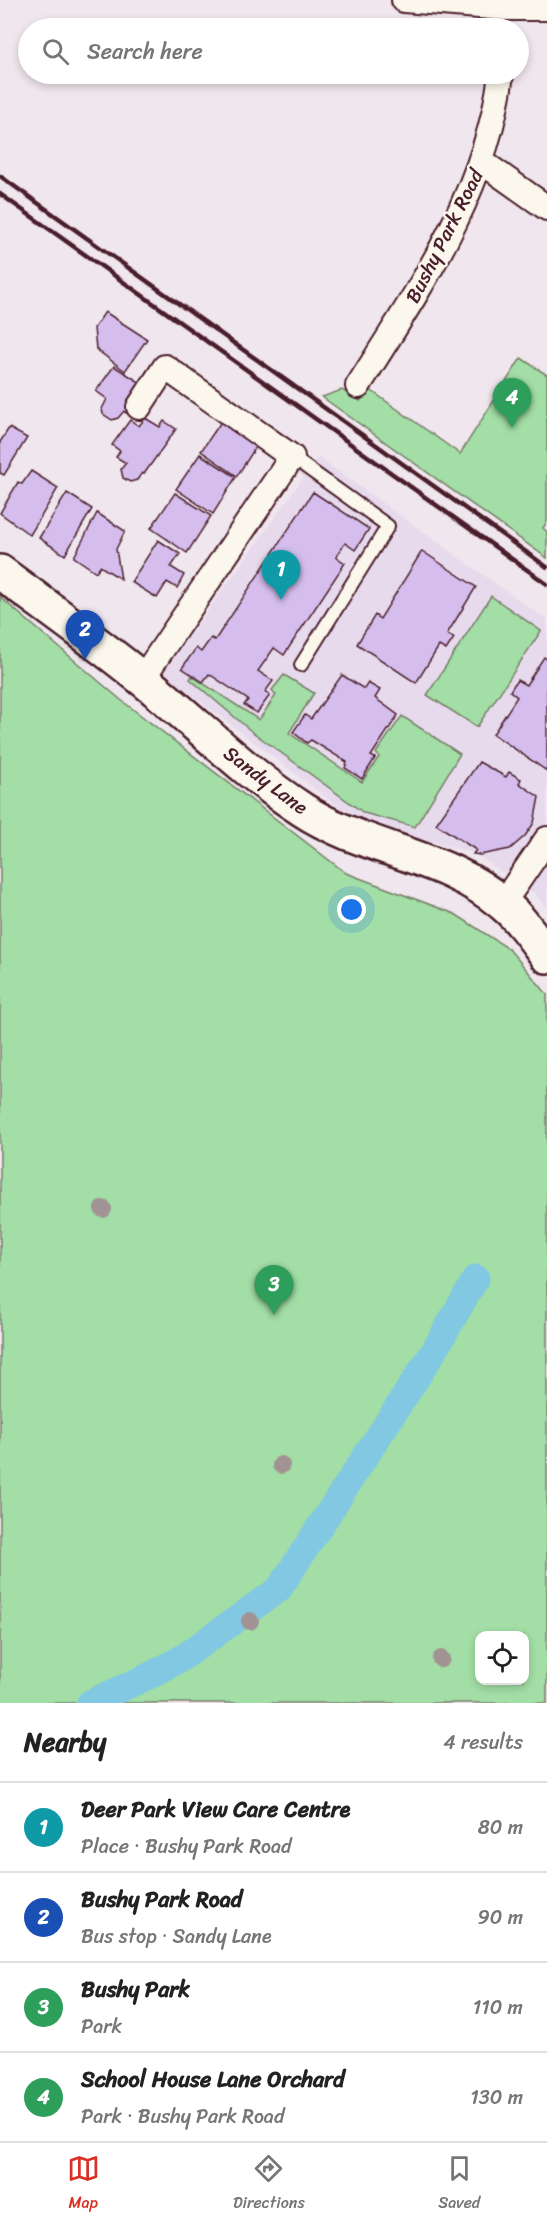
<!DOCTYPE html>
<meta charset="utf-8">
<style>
:root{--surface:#fff;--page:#f2f2f2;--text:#222;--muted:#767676;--line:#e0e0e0;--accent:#d93025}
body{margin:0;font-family:Sriracha,sans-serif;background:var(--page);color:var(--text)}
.controls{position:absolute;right:18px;bottom:18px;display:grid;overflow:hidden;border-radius:12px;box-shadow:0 3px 9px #0003}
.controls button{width:54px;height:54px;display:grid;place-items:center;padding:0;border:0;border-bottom:2px solid var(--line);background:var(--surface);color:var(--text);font:30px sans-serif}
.you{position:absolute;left:352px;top:910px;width:21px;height:21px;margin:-15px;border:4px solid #fff;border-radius:50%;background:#1a73e8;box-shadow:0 0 0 9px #1a73e833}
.badge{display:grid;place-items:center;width:39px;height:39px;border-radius:50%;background:var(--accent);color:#fff;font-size:20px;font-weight:700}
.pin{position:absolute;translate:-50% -50px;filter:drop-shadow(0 2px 3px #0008)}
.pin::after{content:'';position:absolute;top:32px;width:21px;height:18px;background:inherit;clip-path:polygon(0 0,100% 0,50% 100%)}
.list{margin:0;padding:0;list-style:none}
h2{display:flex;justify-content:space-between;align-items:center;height:78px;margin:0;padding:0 24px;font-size:26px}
h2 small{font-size:20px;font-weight:400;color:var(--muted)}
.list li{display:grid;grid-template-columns:39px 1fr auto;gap:18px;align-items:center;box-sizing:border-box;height:90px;padding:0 24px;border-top:2px solid var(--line)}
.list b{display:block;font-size:22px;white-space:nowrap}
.list p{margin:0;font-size:20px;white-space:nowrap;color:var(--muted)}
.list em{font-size:20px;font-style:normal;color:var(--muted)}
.icon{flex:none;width:33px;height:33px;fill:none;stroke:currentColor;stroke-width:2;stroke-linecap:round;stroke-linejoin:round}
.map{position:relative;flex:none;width:547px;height:1703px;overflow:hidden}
.search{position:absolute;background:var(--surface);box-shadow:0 3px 9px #0003;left:18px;right:18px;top:18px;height:66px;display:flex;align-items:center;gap:15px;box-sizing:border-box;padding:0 21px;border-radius:33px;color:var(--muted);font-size:22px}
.sheet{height:438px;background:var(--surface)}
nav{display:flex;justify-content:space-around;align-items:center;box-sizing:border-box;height:84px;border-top:2px solid var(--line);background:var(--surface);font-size:16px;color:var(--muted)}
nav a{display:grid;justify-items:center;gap:3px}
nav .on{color:var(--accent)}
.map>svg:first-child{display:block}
.built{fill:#e8daed}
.green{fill:#a2dea5;stroke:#767e68;stroke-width:1.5;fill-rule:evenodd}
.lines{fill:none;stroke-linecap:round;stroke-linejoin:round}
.canal{stroke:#82c8e3;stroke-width:27}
.building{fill:#d5beee;stroke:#4a1f2b;stroke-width:1.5}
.service-casing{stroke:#4a1f2b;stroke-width:16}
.minor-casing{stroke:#4a1f2b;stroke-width:28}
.secondary-casing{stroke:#4a1f2b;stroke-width:38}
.service{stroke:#fbf7ec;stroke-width:12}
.minor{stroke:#fbf7ec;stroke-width:24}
.secondary{stroke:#fbf7ec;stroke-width:33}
.rail{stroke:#4a1f2b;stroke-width:4.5}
.tree{fill:#a19393}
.labels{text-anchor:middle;stroke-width:5;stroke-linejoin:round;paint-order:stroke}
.street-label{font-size:20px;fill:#4a1f2b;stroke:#fbf7ec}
</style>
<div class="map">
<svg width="547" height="1703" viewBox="0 0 547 1703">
<rect width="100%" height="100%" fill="#f0e6ed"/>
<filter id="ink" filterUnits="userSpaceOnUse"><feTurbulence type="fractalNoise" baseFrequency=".0167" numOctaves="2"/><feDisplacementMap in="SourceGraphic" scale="12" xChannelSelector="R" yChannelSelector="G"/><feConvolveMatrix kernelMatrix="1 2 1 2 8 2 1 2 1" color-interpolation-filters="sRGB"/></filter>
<g filter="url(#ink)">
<polygon class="built" points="318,457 547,620 547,909 536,895 474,853 361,824 163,673"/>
<g class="green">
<polygon points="521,358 547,375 547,522 543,528 547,532 547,558 322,397 342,390 360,401 369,389 460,454"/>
<polygon points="491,596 541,631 477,727 427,695"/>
<path d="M0 597 121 700 346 873 455 914 509 949 547 994V1703H0ZM480 1636H524V1680H480Z"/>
<polygon points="284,675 314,693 289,733 362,782 379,757 376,753 402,716 460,754 415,827 364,813 251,731 190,679 192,676 259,720 276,695 272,690"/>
</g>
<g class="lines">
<polyline class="canal" points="90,1703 153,1674 182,1658 279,1589 434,1351 476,1278"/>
</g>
<g class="building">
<polygon points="105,312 147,339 125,371 96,349 94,328"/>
<polygon points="114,366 144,385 126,413 124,411 118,418 112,420 103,414 102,409 107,399 96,391"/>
<polygon points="225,416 261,439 237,476 201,451"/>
<polygon points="145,418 160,427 164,421 176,429 144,474 142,473 137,480 130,482 123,478 121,469 126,463 116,457 120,451 112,445 130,420 139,426"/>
<polygon points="9,428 27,438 4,475 0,473 0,442"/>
<polygon points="200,454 236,477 213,514 176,489"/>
<polygon points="31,471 58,488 30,535 0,513 18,482 22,484"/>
<polygon points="313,492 369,529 355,550 345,543 336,557 345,563 284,655 274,648 258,671 273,681 265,692 270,695 257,713 244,705 248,700 209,674 203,682 182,668 196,648 201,652 211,638 215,640"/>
<polygon points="67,493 92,509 65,555 39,538"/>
<polygon points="175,493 211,516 187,553 151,528"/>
<polygon points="97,513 125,531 116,549 121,579 100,566 96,572 74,557"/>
<polygon points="158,540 180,554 171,567 184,575 177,588 167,582 157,598 131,582"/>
<polygon points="422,551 476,587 447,634 454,638 446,650 439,646 416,683 357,644 375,615 380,619"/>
<polygon points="544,657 547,659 547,771 493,734 517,697 510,691 517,680 526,685"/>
<polygon points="342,675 364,689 368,683 380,690 375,698 398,715 371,756 375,758 362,779 345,768 347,762 311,740 307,743 293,732 305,715 311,719"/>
<polygon points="479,762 506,777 509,772 521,779 519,783 539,797 534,823 525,836 510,849 480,855 473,854 476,850 436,824"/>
</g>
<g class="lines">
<g class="service-casing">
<polyline id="service" points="292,457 388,526 301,665"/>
</g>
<g class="minor-casing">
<g id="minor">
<polyline points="404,0 504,8 547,8"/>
<polyline points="482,162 547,208"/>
<path d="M358 386C419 289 487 191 501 74"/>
<polyline points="139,407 165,367 292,457 142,679"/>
<polyline points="503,903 547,839"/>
</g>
</g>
<g class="secondary-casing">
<path id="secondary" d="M0 572C47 607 95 641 141 678 196 722 244 772 303 810 364 850 447 855 503 904 520 918 534 938 547 956"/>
</g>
<use href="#service" class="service"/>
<use href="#minor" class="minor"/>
<use href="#secondary" class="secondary"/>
<g class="rail">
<polyline points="0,176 547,567"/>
<polyline points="0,194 547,584"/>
</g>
</g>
<g class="tree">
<circle cx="103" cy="1209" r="9"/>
<circle cx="281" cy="1465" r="9"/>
<circle cx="250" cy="1621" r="9"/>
<circle cx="441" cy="1659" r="9"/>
</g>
</g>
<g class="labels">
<g class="street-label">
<text transform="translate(444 236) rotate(-63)" y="7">Bushy Park Road</text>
<text transform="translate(266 780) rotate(37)" y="7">Sandy Lane</text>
</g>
</g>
</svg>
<div class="controls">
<button><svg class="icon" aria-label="locate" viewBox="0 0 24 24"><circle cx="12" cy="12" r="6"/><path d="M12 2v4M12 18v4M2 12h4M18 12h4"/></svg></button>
</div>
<div class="you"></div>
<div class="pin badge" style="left:281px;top:600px;background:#0f9aa8">1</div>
<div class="pin badge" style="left:85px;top:660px;background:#1a4fb4">2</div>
<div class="pin badge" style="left:274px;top:1315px;background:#2e9e5b">3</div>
<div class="pin badge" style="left:512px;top:428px;background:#2e9e5b">4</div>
<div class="search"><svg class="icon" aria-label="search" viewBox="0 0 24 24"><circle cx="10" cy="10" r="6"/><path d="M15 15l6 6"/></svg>Search here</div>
</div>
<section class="sheet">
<h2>Nearby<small>4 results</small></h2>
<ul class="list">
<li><span class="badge" style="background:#0f9aa8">1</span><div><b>Deer Park View Care Centre</b><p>Place · Bushy Park Road</p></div><em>80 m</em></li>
<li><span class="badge" style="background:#1a4fb4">2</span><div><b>Bushy Park Road</b><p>Bus stop · Sandy Lane</p></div><em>90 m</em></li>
<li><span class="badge" style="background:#2e9e5b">3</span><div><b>Bushy Park</b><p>Park</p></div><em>110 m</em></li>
<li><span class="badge" style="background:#2e9e5b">4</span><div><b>School House Lane Orchard</b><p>Park · Bushy Park Road</p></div><em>130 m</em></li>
</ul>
</section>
<nav>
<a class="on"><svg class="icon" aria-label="map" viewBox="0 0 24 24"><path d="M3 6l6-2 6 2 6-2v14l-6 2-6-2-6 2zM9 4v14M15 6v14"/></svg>Map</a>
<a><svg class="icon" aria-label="directions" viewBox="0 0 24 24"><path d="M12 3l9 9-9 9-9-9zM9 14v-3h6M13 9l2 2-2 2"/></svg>Directions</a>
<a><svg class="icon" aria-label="saved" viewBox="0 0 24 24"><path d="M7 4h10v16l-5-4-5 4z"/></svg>Saved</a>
</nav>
